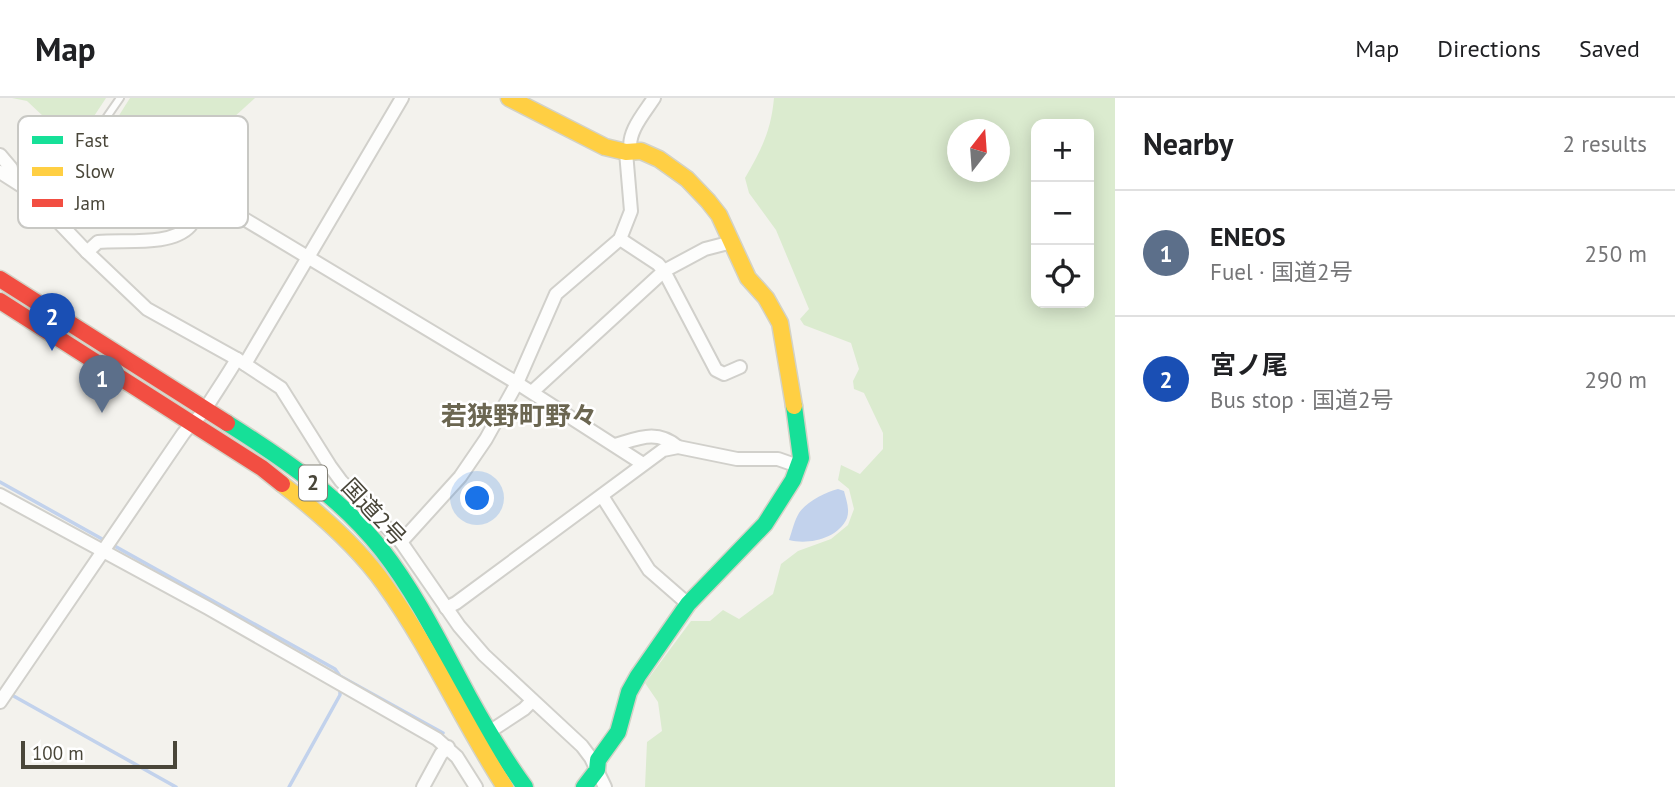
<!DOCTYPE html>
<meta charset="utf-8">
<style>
:root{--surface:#fff;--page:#f6f6f6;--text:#202124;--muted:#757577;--line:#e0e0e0;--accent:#848278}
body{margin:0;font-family:"PT Sans","Noto Sans JP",sans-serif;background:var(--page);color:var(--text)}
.controls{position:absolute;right:21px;top:21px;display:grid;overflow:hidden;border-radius:14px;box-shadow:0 4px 18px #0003}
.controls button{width:63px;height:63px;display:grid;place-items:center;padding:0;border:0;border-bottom:2px solid var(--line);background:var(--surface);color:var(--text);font:35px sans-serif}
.compass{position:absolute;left:947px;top:21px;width:63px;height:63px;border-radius:50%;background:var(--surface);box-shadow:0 4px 18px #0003;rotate:17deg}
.scale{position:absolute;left:21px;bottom:18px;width:156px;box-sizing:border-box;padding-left:7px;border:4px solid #494639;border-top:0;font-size:19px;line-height:24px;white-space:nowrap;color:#494639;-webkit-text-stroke:5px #fff;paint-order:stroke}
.you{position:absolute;left:478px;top:401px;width:24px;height:24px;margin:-18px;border:5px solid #fff;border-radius:50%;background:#1a73e8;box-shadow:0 0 0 10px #1a73e833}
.badge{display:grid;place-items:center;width:46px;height:46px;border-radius:50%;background:var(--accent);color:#fff;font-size:23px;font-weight:700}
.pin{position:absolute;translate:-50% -58px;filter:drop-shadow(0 2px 4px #0008)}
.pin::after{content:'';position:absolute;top:37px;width:24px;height:21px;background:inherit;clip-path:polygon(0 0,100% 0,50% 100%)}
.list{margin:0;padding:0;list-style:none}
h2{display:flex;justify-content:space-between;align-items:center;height:91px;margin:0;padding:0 28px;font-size:30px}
h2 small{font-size:23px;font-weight:400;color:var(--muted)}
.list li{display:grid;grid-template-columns:46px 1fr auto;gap:21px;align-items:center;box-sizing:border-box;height:126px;padding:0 28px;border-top:2px solid var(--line)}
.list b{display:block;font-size:26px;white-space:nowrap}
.list p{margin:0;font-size:23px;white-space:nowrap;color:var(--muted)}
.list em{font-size:23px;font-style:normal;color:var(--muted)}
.icon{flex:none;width:38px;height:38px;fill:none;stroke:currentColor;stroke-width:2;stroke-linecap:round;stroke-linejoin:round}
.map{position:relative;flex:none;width:1115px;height:689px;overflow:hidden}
header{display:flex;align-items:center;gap:42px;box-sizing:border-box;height:98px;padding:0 35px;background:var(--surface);border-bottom:2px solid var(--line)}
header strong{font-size:33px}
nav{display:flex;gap:38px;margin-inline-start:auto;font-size:24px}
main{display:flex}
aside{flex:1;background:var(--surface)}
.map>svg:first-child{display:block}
.green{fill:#dbebcf;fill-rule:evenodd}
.water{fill:#c2d2ec}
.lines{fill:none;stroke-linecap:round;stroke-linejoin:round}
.stream{stroke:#c2d2ec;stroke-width:3.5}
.lane-casing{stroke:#d1d0cb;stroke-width:10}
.street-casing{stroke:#d1d0cb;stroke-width:16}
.fast-casing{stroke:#d3d2c6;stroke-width:19}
.slow-casing{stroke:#d3d2c6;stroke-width:19}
.jam-casing{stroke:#d3d2c6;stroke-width:19}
.lane{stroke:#fdfdfc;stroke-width:6}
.street{stroke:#fdfdfc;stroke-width:12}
.fast{stroke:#16e098;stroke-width:16}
.slow{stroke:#ffcf43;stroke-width:16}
.jam{stroke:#f24e42;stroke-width:16}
.labels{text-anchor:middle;stroke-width:5;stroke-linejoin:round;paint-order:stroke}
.shield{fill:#fff;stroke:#807e74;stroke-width:2}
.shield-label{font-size:21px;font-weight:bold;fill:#494639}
.street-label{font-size:23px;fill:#494639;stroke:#fff}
.quarter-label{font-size:26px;font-weight:bold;fill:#6b6651;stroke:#fff}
.key{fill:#fff;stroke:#c8c8c4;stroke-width:2}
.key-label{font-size:19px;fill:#494639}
</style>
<header>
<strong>Map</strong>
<nav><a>Map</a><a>Directions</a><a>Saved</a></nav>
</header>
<main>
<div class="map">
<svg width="1115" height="689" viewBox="0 0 1115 689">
<rect width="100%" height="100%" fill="#f3f2ed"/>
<g class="green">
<polygon points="12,0 106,0 69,56 47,45 43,18 27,3"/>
<polygon points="130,0 255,0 222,30 172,55 148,56 113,40 113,27"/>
<path d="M774 0H1115V689H645L647 644 662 633 658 604 645 585 691 523H710L723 512 739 521 773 496 781 466 798 453 831 441 848 427 854 411 849 391 838 382 841 367 860 376 883 351V335L864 295 854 291 853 283 859 271 851 245 804 227 800 221 809 211 776 132 749 95 745 80C761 52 771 34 774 0ZM1089 26V205H1036V26ZM958 32H1000V74H958Z"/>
</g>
<path class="water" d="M838 391 844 393C846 401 850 411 847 420 838 441 808 447 789 442 792 434 794 423 799 415 806 404 826 394 838 391Z"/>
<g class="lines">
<g class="stream">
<polyline points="0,384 335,571 340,578 443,635"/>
<polyline points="10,596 176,689"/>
<polyline points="289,689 340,597 340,590"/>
</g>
<g class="lane-casing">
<polyline id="lane" points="45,108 120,0"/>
</g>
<g class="street-casing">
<g id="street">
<path d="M631 53C626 35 645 14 654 0"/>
<polyline points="0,57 11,70 11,80"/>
<polyline points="0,74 28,92 87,154 147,211 237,261 281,290 330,368 341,383 401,444 459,528 484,557 582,648 591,660 605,689"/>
<polyline points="620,141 658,166 664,173 716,272 724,276 740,269"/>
<path d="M87 154 98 144C122 141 171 149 190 128 195 122 198 111 202 104L208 102 216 104 517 285 643 366"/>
<polyline points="245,266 402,0"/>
<polyline points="532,294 664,173 705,151 732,144"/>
<path d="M615 347C639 340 657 331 678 349"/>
<polyline points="0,397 208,510 437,641 457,659 476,689"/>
<polyline points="602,398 649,472 688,506"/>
<polyline points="401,444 460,379 486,341 517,285 556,196 620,141 631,113 626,54"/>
<polyline points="446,510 456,505 663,352 678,349 737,361 778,361 798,368"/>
<path d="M0 604 183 336C190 327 200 319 206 310 216 294 227 278 237 261"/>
<polyline points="489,634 524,611 532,603"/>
<polyline points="423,689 441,656 448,649"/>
</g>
</g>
<g class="fast-casing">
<g id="fast">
<path d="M227 325C284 361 340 399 382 452 417 497 442 549 469 599 486 630 504 660 525 689"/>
<polyline points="584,689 597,672 598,662 618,634 629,594 638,578 688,506 765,426 793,382 801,360 794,308"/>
</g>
</g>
<g class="slow-casing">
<g id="slow">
<polyline points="509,0 605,49 626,54 641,53 659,61 687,81 708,103 719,117 748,180 766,200 780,225 794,308"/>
<path d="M282 386C318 414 359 450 385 487 431 551 462 623 505 689"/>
</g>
</g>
<g class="jam-casing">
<g id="jam">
<polyline points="0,181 227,325"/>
<polyline points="0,203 262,370 282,386"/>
</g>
</g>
<use href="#lane" class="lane"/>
<use href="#street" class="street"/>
<use href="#fast" class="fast"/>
<use href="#slow" class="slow"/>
<use href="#jam" class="jam"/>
</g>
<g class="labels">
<rect class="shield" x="299" y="367.5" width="28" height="35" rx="5"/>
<g class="shield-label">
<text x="313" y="392">2</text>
</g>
<g class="street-label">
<text transform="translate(374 414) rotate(47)" y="8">国道2号</text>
</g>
<g class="quarter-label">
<text x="519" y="327">若狭野町野々</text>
</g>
</g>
<rect x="18" y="18" width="230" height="112" rx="10" class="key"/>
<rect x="32" y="38" width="31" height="8" fill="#16e098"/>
<rect x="32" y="69" width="31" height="9" fill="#ffcf43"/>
<rect x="32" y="101" width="31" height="8" fill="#f24e42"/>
<g class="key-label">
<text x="75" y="49">Fast</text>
<text x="75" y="80">Slow</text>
<text x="75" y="112">Jam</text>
</g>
</svg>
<div class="controls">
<button>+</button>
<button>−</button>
<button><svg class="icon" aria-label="locate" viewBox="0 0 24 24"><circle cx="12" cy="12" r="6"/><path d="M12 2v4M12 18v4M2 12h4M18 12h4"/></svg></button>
</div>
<svg class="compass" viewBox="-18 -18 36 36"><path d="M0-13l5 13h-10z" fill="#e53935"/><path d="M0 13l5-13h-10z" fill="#757577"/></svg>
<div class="scale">100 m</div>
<div class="you"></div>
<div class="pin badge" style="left:102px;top:315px;background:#5c6f8a">1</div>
<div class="pin badge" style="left:52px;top:253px;background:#1a4fb4">2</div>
</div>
<aside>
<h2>Nearby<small>2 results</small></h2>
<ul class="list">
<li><span class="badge" style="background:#5c6f8a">1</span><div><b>ENEOS</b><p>Fuel · 国道2号</p></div><em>250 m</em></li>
<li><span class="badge" style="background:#1a4fb4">2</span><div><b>宮ノ尾</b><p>Bus stop · 国道2号</p></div><em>290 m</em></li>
</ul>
</aside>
</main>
